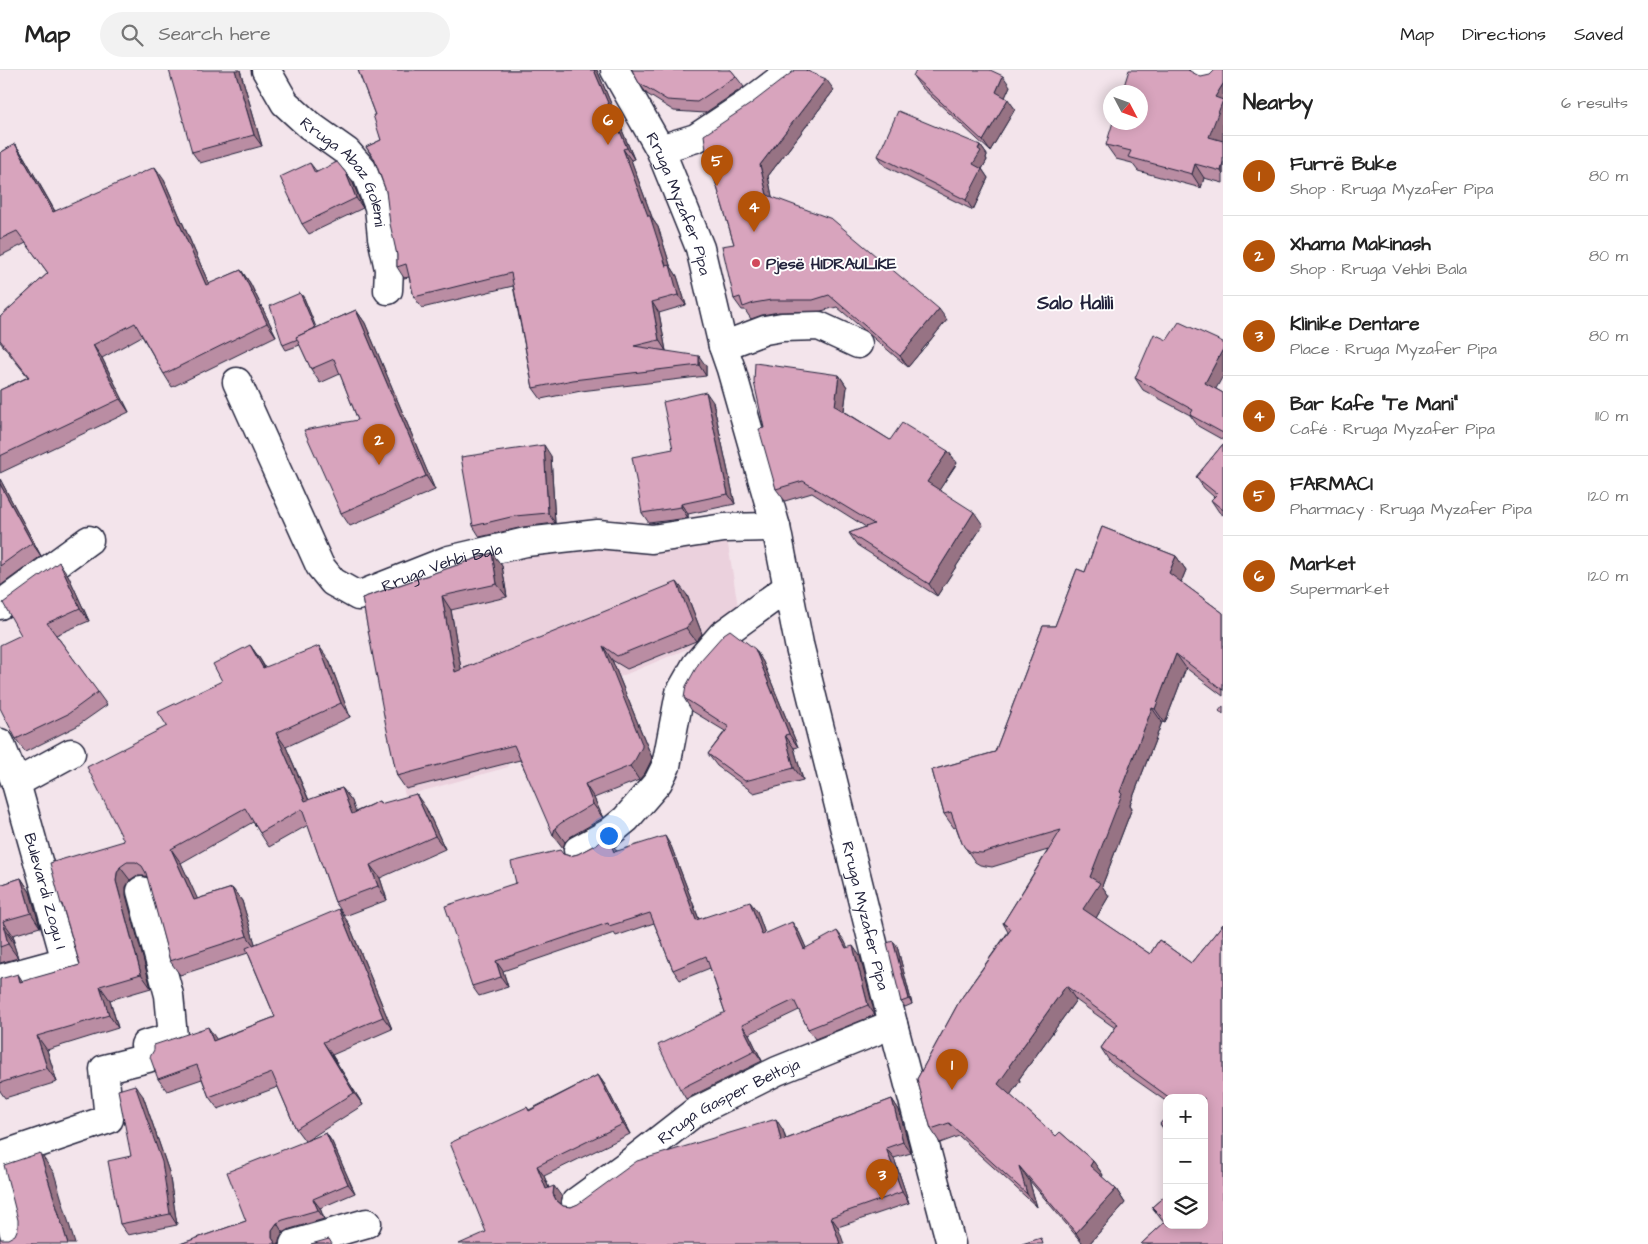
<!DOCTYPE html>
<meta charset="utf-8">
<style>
:root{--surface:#fff;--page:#f2f2f2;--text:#222;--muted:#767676;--line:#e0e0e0;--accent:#b45309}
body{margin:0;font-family:"Architects Daughter",sans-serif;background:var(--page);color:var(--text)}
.controls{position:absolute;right:15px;bottom:15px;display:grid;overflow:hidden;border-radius:10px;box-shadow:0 2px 12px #0003}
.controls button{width:45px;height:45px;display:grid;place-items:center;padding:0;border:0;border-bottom:1px solid var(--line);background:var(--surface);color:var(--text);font:25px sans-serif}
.compass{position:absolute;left:1103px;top:15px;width:45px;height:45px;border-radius:50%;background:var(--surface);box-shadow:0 2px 12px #0003;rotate:131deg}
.you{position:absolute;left:608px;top:765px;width:18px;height:18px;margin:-12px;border:4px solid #fff;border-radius:50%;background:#1a73e8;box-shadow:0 0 0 8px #1a73e833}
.badge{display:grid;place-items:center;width:32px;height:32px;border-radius:50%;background:var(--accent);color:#fff;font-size:16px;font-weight:700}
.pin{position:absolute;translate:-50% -41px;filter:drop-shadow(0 1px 2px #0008)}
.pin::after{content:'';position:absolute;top:26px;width:18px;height:15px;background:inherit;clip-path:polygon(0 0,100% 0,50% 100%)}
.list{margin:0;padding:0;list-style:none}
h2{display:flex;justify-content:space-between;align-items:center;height:65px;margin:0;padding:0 20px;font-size:21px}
h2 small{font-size:16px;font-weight:400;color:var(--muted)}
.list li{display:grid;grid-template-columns:32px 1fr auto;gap:15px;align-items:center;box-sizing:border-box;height:80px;padding:0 20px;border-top:1px solid var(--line)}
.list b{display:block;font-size:19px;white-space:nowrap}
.list p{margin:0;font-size:16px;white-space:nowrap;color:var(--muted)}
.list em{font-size:16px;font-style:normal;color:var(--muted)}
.icon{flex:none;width:28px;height:28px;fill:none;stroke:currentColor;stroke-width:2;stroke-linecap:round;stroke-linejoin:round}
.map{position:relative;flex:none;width:1223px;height:1174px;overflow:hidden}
header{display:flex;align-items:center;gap:30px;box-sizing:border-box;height:70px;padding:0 25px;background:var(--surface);border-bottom:1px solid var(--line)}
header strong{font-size:24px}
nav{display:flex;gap:28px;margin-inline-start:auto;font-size:18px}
.search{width:350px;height:45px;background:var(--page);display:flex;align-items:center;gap:12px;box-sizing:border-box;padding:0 18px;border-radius:28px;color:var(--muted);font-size:19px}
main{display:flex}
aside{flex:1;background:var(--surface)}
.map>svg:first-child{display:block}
.built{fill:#ebd1dd}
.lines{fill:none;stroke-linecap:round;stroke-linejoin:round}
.minor-casing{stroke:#22223b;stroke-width:31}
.minor{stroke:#fff;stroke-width:28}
.wall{fill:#ba8da3;stroke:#22223b}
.shaded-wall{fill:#977384;stroke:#22223b}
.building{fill:#d8a4bd;stroke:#22223b}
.poi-dot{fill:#d1495b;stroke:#fff;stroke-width:2}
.labels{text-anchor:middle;stroke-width:4;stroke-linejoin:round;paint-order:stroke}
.street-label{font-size:16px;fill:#22223b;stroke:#fff}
.poi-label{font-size:16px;font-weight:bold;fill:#22223b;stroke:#fff;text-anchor:start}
.quarter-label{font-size:19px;font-weight:bold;fill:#22223b;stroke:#fff}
</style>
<header>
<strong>Map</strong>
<div class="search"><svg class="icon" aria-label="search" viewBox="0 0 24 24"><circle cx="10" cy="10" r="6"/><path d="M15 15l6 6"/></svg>Search here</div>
<nav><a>Map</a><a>Directions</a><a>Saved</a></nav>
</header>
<main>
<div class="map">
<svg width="1223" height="1174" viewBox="0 0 1223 1174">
<rect width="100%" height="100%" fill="#f3e4eb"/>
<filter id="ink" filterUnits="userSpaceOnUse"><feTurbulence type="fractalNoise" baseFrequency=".02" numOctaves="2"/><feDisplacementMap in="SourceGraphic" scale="10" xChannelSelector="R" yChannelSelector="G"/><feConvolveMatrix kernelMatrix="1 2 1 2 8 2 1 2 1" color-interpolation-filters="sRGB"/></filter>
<g filter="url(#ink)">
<polygon class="built" points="727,468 739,543 711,569 499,657 504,668 508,697 405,726 365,534 530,480"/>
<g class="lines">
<g class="minor-casing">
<g id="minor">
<path id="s1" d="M266 0 285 33 309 55 347 82 367 105 379 137 382 167 389 199 388 220"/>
<path id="s2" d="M615 0 660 79 700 178 723 276 731 299 776 457 799 574 893 954 951 1174"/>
<polyline points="1204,0 1212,5"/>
<polyline points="660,79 696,68 750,32 792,0"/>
<polyline points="723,276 765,260 782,257 819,256 858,274"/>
<path id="s3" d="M237 312 320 496 333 512 358 526 449 490 526 472 598 464 652 469 724 458 776 457"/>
<polyline points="0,535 89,470"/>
<path id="s4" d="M0 673 16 713 66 891 0 909"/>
<polyline points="16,713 71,683"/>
<polyline points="578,780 609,763 626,749 658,712 666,696 680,623 696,595 722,565 788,517"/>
<polyline points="0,1086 109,1049 104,999 148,988 145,975 173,967 169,925 141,821"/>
<polyline points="0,1110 17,1174"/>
<path id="s5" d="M576 1132 631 1092 695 1042 777 1001 893 954"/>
<polyline points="294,1174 367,1153"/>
</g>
</g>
<use href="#minor" class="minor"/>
</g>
<g class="wall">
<polygon points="240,0 262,76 200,93 192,82"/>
<polygon points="358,0 597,0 634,89 631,90 653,150 658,157 670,195 677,206 686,235 659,243 666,281 706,296 706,306 581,321 541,329 533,318 513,216 422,238 414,227 409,207 404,208 397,197 397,185 386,121 374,90 366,77 381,70 375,45"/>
<polygon points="731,0 744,17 705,43 674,41 647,24 639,13"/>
<polygon points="1189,1 1223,71 1223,113 1204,108 1201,118 1138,101 1132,93 1116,89 1106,75"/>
<polygon points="913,6 1010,16 1005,27 1015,39 990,81 920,16"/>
<polygon points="834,20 768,106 772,127 947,250 908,297 837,237 821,241 779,242 762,245 751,249 745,240 742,240 734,229 734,174 706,80"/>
<polygon points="15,74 24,87 55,141 164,110 209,214 241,200 250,213 276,266 172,317 164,304 142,266 102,288 129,342 0,403 0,320 28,307 0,272 0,247 48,203 26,173 0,186 0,83"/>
<polygon points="980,75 987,85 986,88 987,90 982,99 988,108 973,140 885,96 878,86"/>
<polygon points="310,93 317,102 346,103 353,113 363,138 309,164 302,154"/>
<polygon points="300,223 304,228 316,258 356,240 365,253 435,420 350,456 341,443 358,350 340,304 320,313 311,299 300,275 286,280 283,275"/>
<polygon points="839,305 847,317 844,341 890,370 948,381 957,393 939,420 983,455 937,526 857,475 849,463 866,457 812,423 785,431 776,419 764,358"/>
<polygon points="1135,308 1216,319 1223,323 1223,370 1198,356 1190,345 1143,320"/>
<polygon points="713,332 735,434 688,444 688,448 649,453 642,443 673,379"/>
<polygon points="1223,374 1223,445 1219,442 1211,430 1214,427 1204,418 1196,407"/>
<polygon points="551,386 555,453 523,457 480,467 473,456"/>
<polygon points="0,409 41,486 0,516"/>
<polygon points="1102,457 1176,486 1186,500 1181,512 1223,543 1223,626 1186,598 1165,653 1162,652 1130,735 1132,738 1102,816 1109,826 1096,848 1150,884 1159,870 1191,893 1223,854 1223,1174 1141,1174 1164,1153 1152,1137 1167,1124 1167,1155 1204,1155 1204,1028 1167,1028 1167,1032 1110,992 1101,978 1115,958 1076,930 1019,1009 1020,1011 1010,1025 1056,1066 1060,1062 1093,1091 1103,1105 1102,1107 1116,1119 1125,1133 1089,1174 1083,1174 1029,1110 1037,1137 959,1066 940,1073 931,1059 917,1009 960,930 1008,862 1003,853 1048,780 992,797 980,795 975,792 962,773 956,757 954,758 944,744 932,700 995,682 1043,556 1055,556 1077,499 1085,502"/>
<polygon points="492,483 502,496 507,527 451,540 461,599 687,525 702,564 696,571 627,599 612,590 652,688 651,691 645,703 639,710 594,728 603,748 570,767 565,772 563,778 520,690 406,719 397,706 362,528"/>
<polygon points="68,505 89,551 56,565 107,635 77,656 25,682 16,669 21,565"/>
<polygon points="250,575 260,589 265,597 329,590 350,647 286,677 309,730 342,718 352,731 355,742 379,731 381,734 426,738 445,779 380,808 387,830 345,846 335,832 308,755 269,777 253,752 181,793 197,829 232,818 242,831 255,874 348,852 392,959 332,985 363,1035 306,1071 326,1063 332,1072 355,1123 320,1138 324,1149 290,1159 283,1163 279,1170 279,1174 180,1174 246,1151 305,1071 296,1059 278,1017 218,1039 209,1027 202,1009 167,1021 158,1009 217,969 275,947 248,883 180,905 170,891 148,807 145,806 136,806 130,810 126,817 126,825 151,918 110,930 118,958 47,980 57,1012 5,1028 0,1021 0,909 23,912 80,895 63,838 61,834 124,771 167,656 222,611"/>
<polygon points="755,579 763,592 798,677 794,678 803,710 754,723 717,696 708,684 725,661 692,641 684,628"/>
<polygon points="608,768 616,781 671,776 699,849 757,841 765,864 799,862 806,878 844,870 847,878 860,886 875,945 815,969 808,959 799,940 749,964 762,991 686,1029 680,1019 725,942 710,898 680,910 673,900 654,853 616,866 614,863 503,901 508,917 479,926 472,916 516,813 563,784 570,786 578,784"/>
<polygon points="21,808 30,822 40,857 13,865 15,872 13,872 18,888 0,893 0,815"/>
<polygon points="893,871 897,876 912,934 905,937 901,932"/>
<polygon points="598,1005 605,1015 630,1064 544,1106 549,1118 562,1127 561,1134 563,1136 571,1137 783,1060 786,1069 892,1029 899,1040 911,1083 894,1088 909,1133 838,1157 486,1162 527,1037 529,1040"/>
<polygon points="143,1026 169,1102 177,1155 128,1165 120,1154 131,1086"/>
<polygon points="1167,1046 1167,1064 1160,1054"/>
</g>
<g class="shaded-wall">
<polygon points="235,0 240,0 262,76 254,65"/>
<polygon points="594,0 597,0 634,89 627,78"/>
<polygon points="1003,6 1010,16 1003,32 996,22"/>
<polygon points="826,9 834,20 768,106 774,136 767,125 760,95"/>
<polygon points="1223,14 1223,70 1219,81 1209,67 1215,27"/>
<polygon points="1008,29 1015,39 990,81 983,71"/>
<polygon points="15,74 24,87 62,154 53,142"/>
<polygon points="980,75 987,85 986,88 987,90 982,99 988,108 973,140 966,130 973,94"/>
<polygon points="623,79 631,90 653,150 658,157 670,195 677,206 686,235 678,225 666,196"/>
<polygon points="1223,92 1223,105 1221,101"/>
<polygon points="1195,94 1204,108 1201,118 1192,104"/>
<polygon points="155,97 164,110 215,228 206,215"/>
<polygon points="346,103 353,113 363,138 356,128"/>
<polygon points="241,200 250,213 276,266 267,253"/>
<polygon points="300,223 304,228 320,267 316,262"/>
<polygon points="652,232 659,243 666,281 659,270"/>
<polygon points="939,239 947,250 908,297 900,286"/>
<polygon points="356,240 365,253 435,420 426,406"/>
<polygon points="93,275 102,288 129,342 120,329"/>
<polygon points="1223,279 1223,306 1213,324 1205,313"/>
<polygon points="699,286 706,296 706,306 699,295"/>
<polygon points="839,305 847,317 843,348 835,336"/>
<polygon points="706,322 713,332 735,434 728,424"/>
<polygon points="544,375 551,386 555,453 548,443"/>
<polygon points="948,381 957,393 936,425 927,412"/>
<polygon points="0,409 41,486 32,473 0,414"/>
<polygon points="681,434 688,444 688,448 681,437"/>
<polygon points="974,442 983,455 937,526 929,514"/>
<polygon points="492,483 502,496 507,527 497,514"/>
<polygon points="1176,486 1186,500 1179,517 1169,503"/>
<polygon points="59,492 68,505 89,551 80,538"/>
<polygon points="677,512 687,525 702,564 696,571 686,558"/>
<polygon points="442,526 451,540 464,616 455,602"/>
<polygon points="250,575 260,589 272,612 263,598"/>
<polygon points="319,576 329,590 350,647 341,633"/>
<polygon points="603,576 612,590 652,688 651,691 645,703 639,710 630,696"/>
<polygon points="755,579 763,592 798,677 789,664"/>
<polygon points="1176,584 1186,598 1165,653 1155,639"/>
<polygon points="1152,638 1162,652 1130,735 1132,738 1102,816 1109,826 1093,853 1083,839 1090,807 1120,722"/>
<polygon points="276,663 286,677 315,745 305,731"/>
<polygon points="785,665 794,678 803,710 794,698"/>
<polygon points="585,714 594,728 603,748 593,734"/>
<polygon points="342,718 352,731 361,758 352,744"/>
<polygon points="416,724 426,738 445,779 435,766"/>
<polygon points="555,758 565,772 563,778 553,765"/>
<polygon points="665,766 671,776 703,860 696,850"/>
<polygon points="608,768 615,778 621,791 614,782"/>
<polygon points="171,779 181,793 204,843 194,830"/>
<polygon points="370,795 380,808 387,830 378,816"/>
<polygon points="120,797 130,810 126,817 126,825 151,918 141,904 116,811 117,803"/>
<polygon points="21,808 30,822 40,857 31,843"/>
<polygon points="232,818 242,831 257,880 247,866"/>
<polygon points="750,832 757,841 769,875 762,865"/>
<polygon points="339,839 348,852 392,959 383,947"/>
<polygon points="3,851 13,865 15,872 5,858"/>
<polygon points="792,852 799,862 811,889 804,879"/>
<polygon points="4,858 13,872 18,888 8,874"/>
<polygon points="837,861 844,870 853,888 846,878"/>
<polygon points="893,871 897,876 912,934 909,929"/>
<polygon points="853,876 860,886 875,945 868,935"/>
<polygon points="496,891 503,901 508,917 501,907"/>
<polygon points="18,904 27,918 20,912"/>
<polygon points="100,916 110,930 118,958 109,945"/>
<polygon points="1066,916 1076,930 1019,1009 1020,1011 1008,1028 998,1014 1009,996"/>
<polygon points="742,955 749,964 762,991 755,981"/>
<polygon points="208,957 217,970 213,971"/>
<polygon points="37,966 47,980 57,1012 47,998"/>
<polygon points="323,972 332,985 363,1035 354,1023"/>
<polygon points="598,1005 605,1015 630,1064 623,1054"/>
<polygon points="135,1015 143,1026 169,1102 177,1155 170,1144"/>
<polygon points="892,1029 899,1040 911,1083 903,1072"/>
<polygon points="776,1049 783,1060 789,1081 781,1071"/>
<polygon points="326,1063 332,1072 355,1123 348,1114"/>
<polygon points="886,1078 894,1088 909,1133 902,1122"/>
<polygon points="40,1083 54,1103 75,1174 68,1174"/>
<polygon points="1093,1091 1103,1105 1100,1109 1090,1096"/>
<polygon points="537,1096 544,1106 553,1129 546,1119"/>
<polygon points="1019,1096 1029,1110 1037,1137 1027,1124"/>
<polygon points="554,1116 562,1127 561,1134 556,1130 553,1124"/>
<polygon points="1116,1119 1125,1133 1089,1174 1083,1174 1076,1163"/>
<polygon points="313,1129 320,1138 324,1149 318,1140"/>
<polygon points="831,1147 838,1157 844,1174 840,1174"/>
<polygon points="277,1153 283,1163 279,1170 279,1174 276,1174 272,1168 272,1160"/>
</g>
<g class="building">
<polygon points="169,0 235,0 254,65 192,82"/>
<polygon points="358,0 594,0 627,78 623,79 648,146 650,146 666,196 670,195 678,225 652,232 659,270 634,276 699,286 699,295 573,310 533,318 511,203 414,227 406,194 397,197 397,185 390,154 386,121 374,88 366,77 381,70 373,45 375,45"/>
<polygon points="632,0 731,0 736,6 697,32 667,30 639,13"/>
<polygon points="795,0 805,0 826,9 760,95 767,125 832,149 939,239 900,286 829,225 813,230 771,230 754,233 743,237 740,227 734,229 722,176 734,174 706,80 704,65 752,33"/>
<polygon points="916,0 990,0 1003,6 996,22 1008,29 983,71 913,6"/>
<polygon points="1129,0 1188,0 1201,7 1210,5 1215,0 1223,0 1223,14 1215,27 1223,30 1209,67 1223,71 1223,92 1221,101 1195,94 1192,104 1128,87 1131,81 1106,75 1113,52 1140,52 1140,22 1122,22"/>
<polygon points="898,41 980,75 978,79 981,81 973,94 982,99 966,130 878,86"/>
<polygon points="15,74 53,142 155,97 206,215 241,200 267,253 164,304 135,253 93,275 120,329 0,386 0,320 29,307 0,270 0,247 48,203 17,161 0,169 0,83"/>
<polygon points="337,92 346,103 356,128 302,154 280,107 310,93 315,103"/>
<polygon points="300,223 315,258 296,267 298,269 283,275 270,236"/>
<polygon points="356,240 426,406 341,443 304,360 358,350 334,289 311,299 296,267"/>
<polygon points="1179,252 1223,272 1223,279 1205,313 1223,323 1223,363 1190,345 1193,340 1135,308 1154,264 1167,270"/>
<polygon points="755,293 839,305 835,336 890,370 902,353 948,381 927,412 974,442 929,514 849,463 874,454 803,411 776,419 759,359 764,358 754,312"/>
<polygon points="706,322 728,424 681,434 681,437 642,443 632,387 673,379 663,332"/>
<polygon points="1223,374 1223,440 1211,430 1217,424 1196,407"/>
<polygon points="544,375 548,443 515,446 473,456 461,387"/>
<polygon points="0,414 32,473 0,496"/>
<polygon points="1102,457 1176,486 1169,503 1223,543 1223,620 1176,584 1155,639 1152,638 1120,722 1122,724 1090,807 1100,813 1083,839 1150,884 1159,870 1191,893 1223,854 1223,1174 1141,1174 1166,1151 1152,1137 1167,1124 1167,1155 1204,1155 1204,1028 1170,1028 1101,978 1118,954 1066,916 1009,996 1010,997 998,1014 1056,1066 1060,1062 1093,1091 1090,1096 1116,1119 1076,1163 1019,1096 1027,1124 949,1053 931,1059 917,1009 960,930 1011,859 1003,853 1061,760 982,783 971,782 965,778 962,773 951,742 944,744 932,700 995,682 1043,556 1055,556 1077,499 1085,502"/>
<polygon points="492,483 497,514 442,526 455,602 677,512 692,551 686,558 617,586 603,576 642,674 642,677 635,690 630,696 585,714 593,734 561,753 555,758 553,765 514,675 397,706 385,651 362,528"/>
<polygon points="59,492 80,538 47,553 98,622 68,644 16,669 0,638 0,575 21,565 3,533"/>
<polygon points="730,560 755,579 789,664 785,665 794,698 745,711 708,684 729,657 684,628 686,616 700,591 724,564"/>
<polygon points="250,575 263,598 319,576 341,633 276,663 305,731 342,718 352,744 379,731 380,734 416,724 435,766 370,795 378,816 335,832 302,739 260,763 245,738 171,779 194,830 232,818 247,866 170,891 146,803 142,796 136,792 127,792 120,797 117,803 116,811 141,904 100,916 109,945 37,966 47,998 0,1013 0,909 18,904 20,912 80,895 62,834 61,834 50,793 124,771 87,697 167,656 158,642 222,611 213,594"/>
<polygon points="1223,636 1223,644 1219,641"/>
<polygon points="665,766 696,850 750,832 762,865 792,852 804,879 837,861 846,878 853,876 868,935 808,959 794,930 742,955 755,981 680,1019 658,975 725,942 706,886 673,900 650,843 609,856 608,853 496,891 501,907 472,916 445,836 516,813 511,792 560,780 563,784 570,786 578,784 608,768 614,782"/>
<polygon points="21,808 31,843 3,851 5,858 4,858 8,874 0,877 0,815"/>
<polygon points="339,839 383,947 323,972 354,1023 296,1059 272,1003 209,1027 197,995 158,1009 150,987 154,980 154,975 208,957 213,971 275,947 246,878"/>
<polygon points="893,871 909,929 901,932 887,873"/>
<polygon points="598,1005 623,1054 537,1096 546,1119 554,1116 553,1124 556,1130 563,1136 571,1137 578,1134 637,1091 776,1049 781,1071 892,1029 903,1072 886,1078 902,1122 831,1147 840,1174 459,1174 486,1162 450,1073 527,1037 529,1041"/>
<polygon points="135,1015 162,1092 170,1144 120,1154 108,1091 131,1086 118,1020"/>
<polygon points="1167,1046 1167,1060 1160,1054"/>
<polygon points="326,1063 348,1114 313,1129 318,1140 283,1150 277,1153 272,1160 272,1168 276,1174 180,1174 246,1151 227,1102"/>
<polygon points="40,1083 68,1174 0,1174 0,1169 8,1169 15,1165 18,1158 18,1150 4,1095"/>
<polygon points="1041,1168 1043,1174 1022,1174"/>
<polygon points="329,1169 332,1174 311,1174"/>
</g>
</g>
<circle class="poi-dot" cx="756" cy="193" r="5"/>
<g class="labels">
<g class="street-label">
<text dy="6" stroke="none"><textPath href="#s1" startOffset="132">Rruga Abaz Golemi</textPath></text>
<text dy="6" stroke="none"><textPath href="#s2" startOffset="149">Rruga Myzafer Pipa</textPath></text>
<text dy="6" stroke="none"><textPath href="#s3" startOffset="340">Rruga Vehbi Bala</textPath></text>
<text dy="6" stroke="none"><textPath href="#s4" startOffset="155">Bulevardi Zogu I</textPath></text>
<text dy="6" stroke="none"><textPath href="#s2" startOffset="886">Rruga Myzafer Pipa</textPath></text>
<text dy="6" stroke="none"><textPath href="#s5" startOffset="184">Rruga Gasper Beltoja</textPath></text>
</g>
<g class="poi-label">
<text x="766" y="199">Pjesë HIDRAULIKE</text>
</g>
<g class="quarter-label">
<text x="1075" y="239">Salo Halili</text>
</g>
</g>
</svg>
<div class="controls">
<button>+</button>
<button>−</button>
<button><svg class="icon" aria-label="layers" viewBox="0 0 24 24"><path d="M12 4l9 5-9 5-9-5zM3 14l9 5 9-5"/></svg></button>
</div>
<svg class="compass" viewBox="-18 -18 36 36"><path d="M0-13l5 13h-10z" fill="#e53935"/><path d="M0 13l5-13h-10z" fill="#767676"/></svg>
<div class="you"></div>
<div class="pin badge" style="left:952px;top:1020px">1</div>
<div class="pin badge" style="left:379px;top:395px">2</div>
<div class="pin badge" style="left:882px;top:1130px">3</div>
<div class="pin badge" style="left:754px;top:162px">4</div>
<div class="pin badge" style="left:717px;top:116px">5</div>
<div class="pin badge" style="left:608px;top:75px">6</div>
</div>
<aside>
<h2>Nearby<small>6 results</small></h2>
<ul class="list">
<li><span class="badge">1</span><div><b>Furrë Buke</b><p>Shop · Rruga Myzafer Pipa</p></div><em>80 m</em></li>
<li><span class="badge">2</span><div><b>Xhama Makinash</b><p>Shop · Rruga Vehbi Bala</p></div><em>80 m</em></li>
<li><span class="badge">3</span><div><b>Klinike Dentare</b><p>Place · Rruga Myzafer Pipa</p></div><em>80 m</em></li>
<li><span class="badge">4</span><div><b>Bar Kafe &quot;Te Mani&quot;</b><p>Café · Rruga Myzafer Pipa</p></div><em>110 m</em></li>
<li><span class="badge">5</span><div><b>FARMACI</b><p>Pharmacy · Rruga Myzafer Pipa</p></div><em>120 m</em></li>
<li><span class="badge">6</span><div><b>Market</b><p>Supermarket</p></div><em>120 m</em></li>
</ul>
</aside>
</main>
